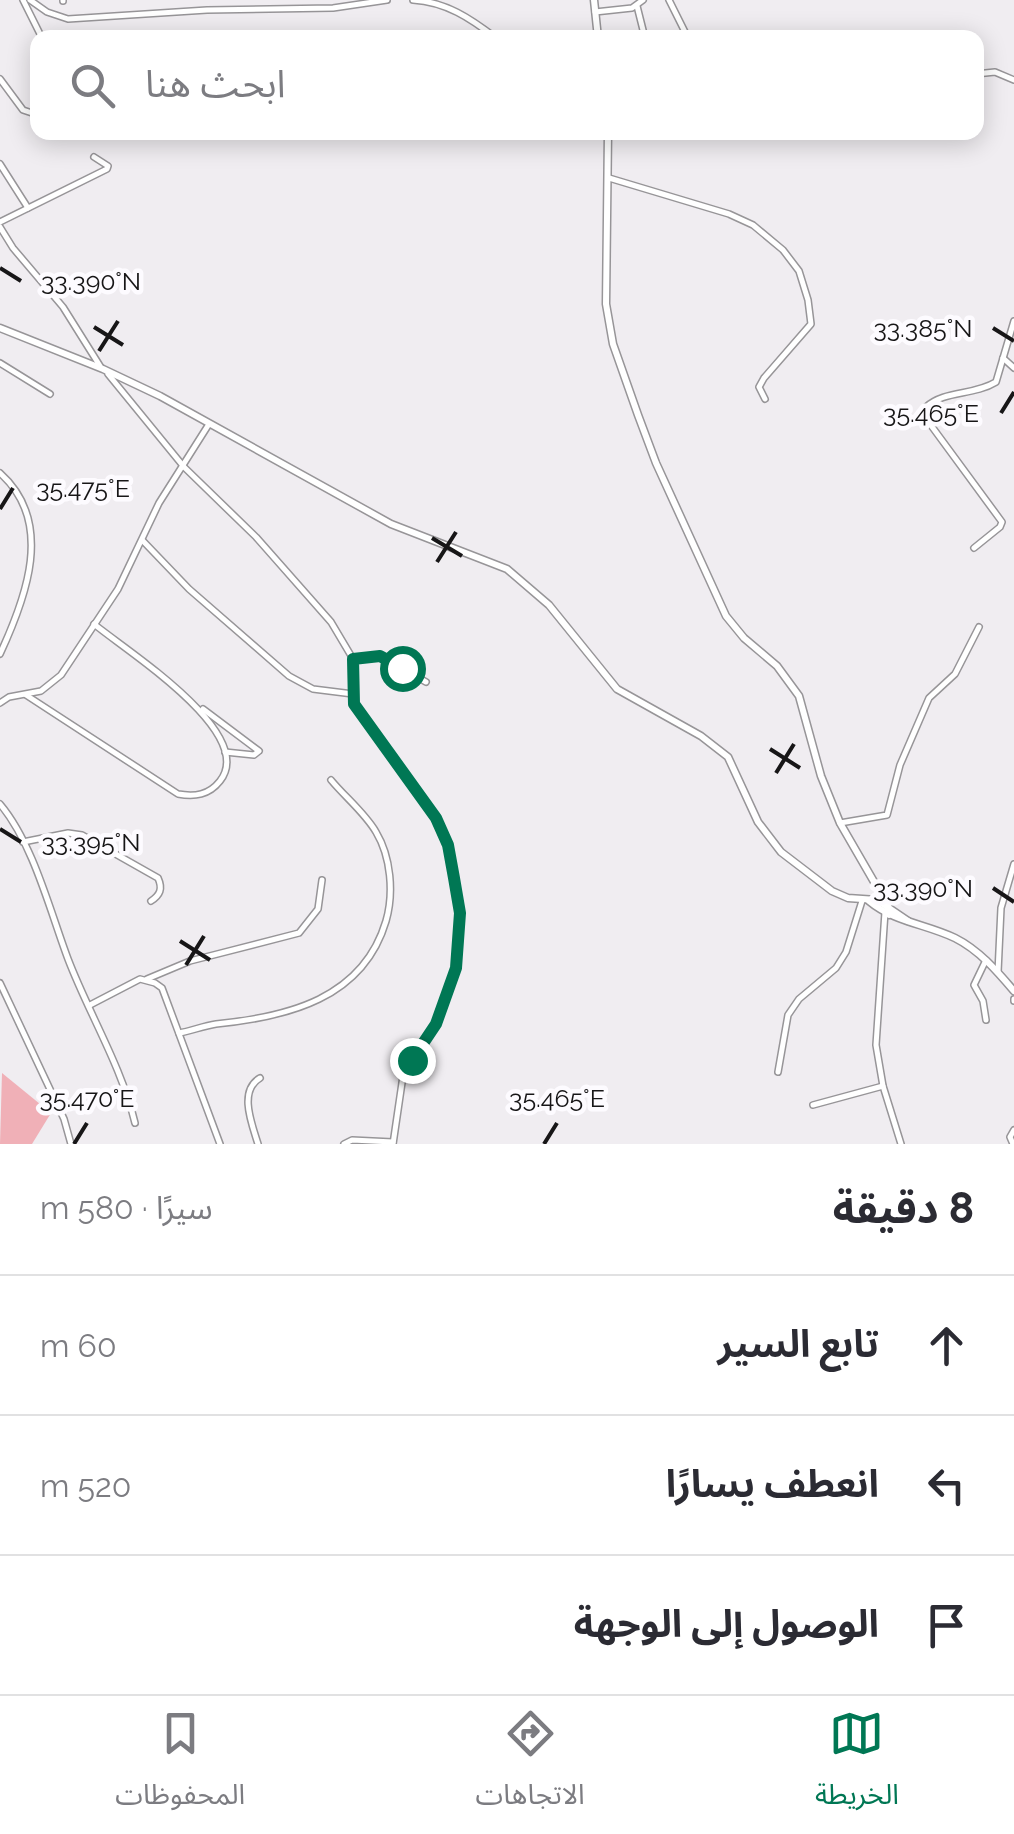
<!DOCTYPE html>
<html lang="ar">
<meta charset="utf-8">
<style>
:root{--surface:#fff;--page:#f7f7f7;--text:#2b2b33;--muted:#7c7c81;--line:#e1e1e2;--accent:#007754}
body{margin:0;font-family:Raleway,"Noto Sans Arabic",sans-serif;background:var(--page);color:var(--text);direction:rtl}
.stop{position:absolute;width:30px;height:30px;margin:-22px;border:8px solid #007754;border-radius:50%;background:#fff}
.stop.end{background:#007754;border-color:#fff;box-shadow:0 2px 10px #0008}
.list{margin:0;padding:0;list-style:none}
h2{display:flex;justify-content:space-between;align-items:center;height:130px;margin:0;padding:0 40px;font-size:42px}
h2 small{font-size:32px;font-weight:400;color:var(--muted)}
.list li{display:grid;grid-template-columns:65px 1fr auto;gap:30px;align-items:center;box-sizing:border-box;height:140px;padding:0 40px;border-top:2px solid var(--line)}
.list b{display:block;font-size:38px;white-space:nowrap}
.list em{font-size:32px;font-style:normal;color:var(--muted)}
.icon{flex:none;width:55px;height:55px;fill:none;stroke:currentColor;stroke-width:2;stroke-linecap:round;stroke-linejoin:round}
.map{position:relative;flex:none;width:1014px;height:1144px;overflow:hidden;direction:ltr}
.search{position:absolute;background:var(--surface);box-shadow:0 5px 25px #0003;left:30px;right:30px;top:30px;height:110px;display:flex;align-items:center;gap:25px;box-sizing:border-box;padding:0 35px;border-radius:20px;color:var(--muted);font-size:38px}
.sheet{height:550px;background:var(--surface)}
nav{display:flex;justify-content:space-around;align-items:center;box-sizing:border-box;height:140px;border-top:2px solid var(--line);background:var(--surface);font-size:28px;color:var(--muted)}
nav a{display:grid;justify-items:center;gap:5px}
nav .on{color:var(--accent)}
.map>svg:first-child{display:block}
.grass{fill:#f0b0b7}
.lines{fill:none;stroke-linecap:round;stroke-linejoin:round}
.street-casing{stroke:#979598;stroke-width:8}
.secondary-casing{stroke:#979598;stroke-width:9}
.street{stroke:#fff;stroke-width:5}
.secondary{stroke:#fff;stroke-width:6}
.route{stroke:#007754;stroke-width:12}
.ticks{fill:none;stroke:#171617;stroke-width:4}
.ticks-label{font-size:25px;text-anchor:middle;fill:#171617;stroke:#fdfbff;stroke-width:9;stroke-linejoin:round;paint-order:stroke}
</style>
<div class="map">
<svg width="1014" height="1144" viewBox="0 0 1014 1144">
<rect width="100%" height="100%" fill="#f0edf1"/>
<polygon class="grass" points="2,1073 51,1113 32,1144 0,1144"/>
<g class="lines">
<g class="street-casing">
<g id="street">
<polyline points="23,0 42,38"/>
<polyline points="30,0 47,12 68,19 207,10 333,8 387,0"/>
<path d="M413 0C446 2 470 18 496 38"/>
<polyline points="669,0 688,38"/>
<polyline points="63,1 63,0"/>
<polyline points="637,6 645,38"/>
<polyline points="595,12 632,8 643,0"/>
<polyline points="82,38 83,36"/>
<polyline points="38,67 38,70"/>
<polyline points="976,74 995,72 1014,80"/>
<polyline points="0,79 23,110 38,115"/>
<polyline points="0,164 28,208"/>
<polyline points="609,178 729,214 753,225 783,250 799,271 808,300 811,324 764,378 759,387 765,399"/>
<polyline points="0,222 107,169 108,166 94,157"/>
<polyline points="0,227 13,248 63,307 100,366"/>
<polyline points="1003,358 1014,368"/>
<polyline points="0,363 50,394"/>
<polyline points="108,374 184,467 256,537 331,622 353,659 354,704 442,829 451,856 459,913 456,968 436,1024 403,1076 393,1144"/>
<path d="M0 473C55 522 26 598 0 654"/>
<polyline points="143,541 189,589 289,676 313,689 353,694"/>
<path d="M974 548 1000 527 1002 522 930 424 926 407C945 390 973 396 996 382L1014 321"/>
<polyline points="353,659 380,656 426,682"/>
<path d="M26 695 178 794C195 797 209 795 220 781 258 733 125 650 94 624"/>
<polyline points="0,703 9,697 41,691 61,675 118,589 159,503 209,424"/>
<polyline points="203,709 259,751 254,755 225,752"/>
<path d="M0 804C33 843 50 911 68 959 89 1014 121 1065 135 1123"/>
<polyline points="840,823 887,815 900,765 929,698 955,674 979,627"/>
<path d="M23 842 68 833 82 835 158 878C163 889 160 895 151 901"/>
<polyline points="885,912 876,1045 883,1086 901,1144"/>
<polyline points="998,972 1001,908 1014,864"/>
<polyline points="147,979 190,961 299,933 318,909 322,880"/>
<polyline points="0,983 64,1119 71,1144"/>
<polyline points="1014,999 1014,1001"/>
<polyline points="90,1005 140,979 155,983 162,988 220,1144"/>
<polyline points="986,1020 983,1001 974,985 986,960"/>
<path d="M179 1033C191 1031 203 1026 216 1024 287 1017 363 999 386 921 394 893 391 857 376 832 365 813 345 797 331 780"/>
<polyline points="778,1072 788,1015 799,999 836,968 846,952 862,901"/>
<polyline points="813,1105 883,1086"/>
<path d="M258 1144C252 1124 238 1091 260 1078"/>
<polyline points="344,1144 352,1140 393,1142"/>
<polyline points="1013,1144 1010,1137 1014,1130"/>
</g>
</g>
<g class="secondary-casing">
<g id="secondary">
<polyline points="594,0 598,38"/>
<polyline points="608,132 606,304 613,344 638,415 656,463 726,616 744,638 777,666 799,696 821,776 840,823 888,906 889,915"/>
<polyline points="0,328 103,369 160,396 391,524 507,569 549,605 617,689 701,736 728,757 758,822 781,852 832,891 848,898 877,900 908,921"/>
<path d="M869 901C894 922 926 924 955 938 979 950 997 971 1014 991"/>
</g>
</g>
<use href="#street" class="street"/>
<use href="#secondary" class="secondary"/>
</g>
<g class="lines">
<polyline class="route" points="402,668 380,656 353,659 354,704 436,818 448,845 454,878 460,913 456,968 436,1024 412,1060"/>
</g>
<path class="ticks" d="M0 268 21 281M94 327 123 345M993 328 1014 341M99 351 118 321M1001 413 1014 392M0 509 13 488M432 538 462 556M437 562 456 532M770 749 800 768M776 773 794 744M0 829 21 842M993 888 1014 902M180 941 210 960M186 965 204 936M74 1144 87 1123M544 1144 557 1123"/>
<g class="ticks-label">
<text x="91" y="290">33.390°N</text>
<text x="923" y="337">33.385°N</text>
<text x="931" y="422">35.465°E</text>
<text x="83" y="497">35.475°E</text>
<text x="91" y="851">33.395°N</text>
<text x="923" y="897">33.390°N</text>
<text x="87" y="1107">35.470°E</text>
<text x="557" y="1107">35.465°E</text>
</g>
</svg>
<div class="stop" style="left:402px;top:668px"></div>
<div class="stop end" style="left:412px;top:1060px"></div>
<div class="search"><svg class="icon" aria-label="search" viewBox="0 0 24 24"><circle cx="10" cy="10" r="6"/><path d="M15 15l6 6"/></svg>ابحث هنا</div>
</div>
<section class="sheet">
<h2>8 دقيقة<small>سيرًا · 580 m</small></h2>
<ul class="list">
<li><svg class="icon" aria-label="ahead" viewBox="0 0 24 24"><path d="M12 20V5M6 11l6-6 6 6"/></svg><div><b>تابع السير</b></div><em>60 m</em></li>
<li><svg class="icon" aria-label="left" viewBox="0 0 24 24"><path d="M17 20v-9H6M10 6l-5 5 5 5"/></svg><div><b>انعطف يسارًا</b></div><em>520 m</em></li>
<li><svg class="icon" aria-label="arrive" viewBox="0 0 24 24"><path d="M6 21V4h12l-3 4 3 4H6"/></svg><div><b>الوصول إلى الوجهة</b></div></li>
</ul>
</section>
<nav>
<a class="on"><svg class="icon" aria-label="map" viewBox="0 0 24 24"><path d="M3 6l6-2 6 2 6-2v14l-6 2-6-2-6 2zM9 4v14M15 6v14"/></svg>الخريطة</a>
<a><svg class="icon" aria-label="directions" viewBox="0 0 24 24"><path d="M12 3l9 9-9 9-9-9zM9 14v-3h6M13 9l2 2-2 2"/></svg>الاتجاهات</a>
<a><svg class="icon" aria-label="saved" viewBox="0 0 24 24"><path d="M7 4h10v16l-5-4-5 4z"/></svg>المحفوظات</a>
</nav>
